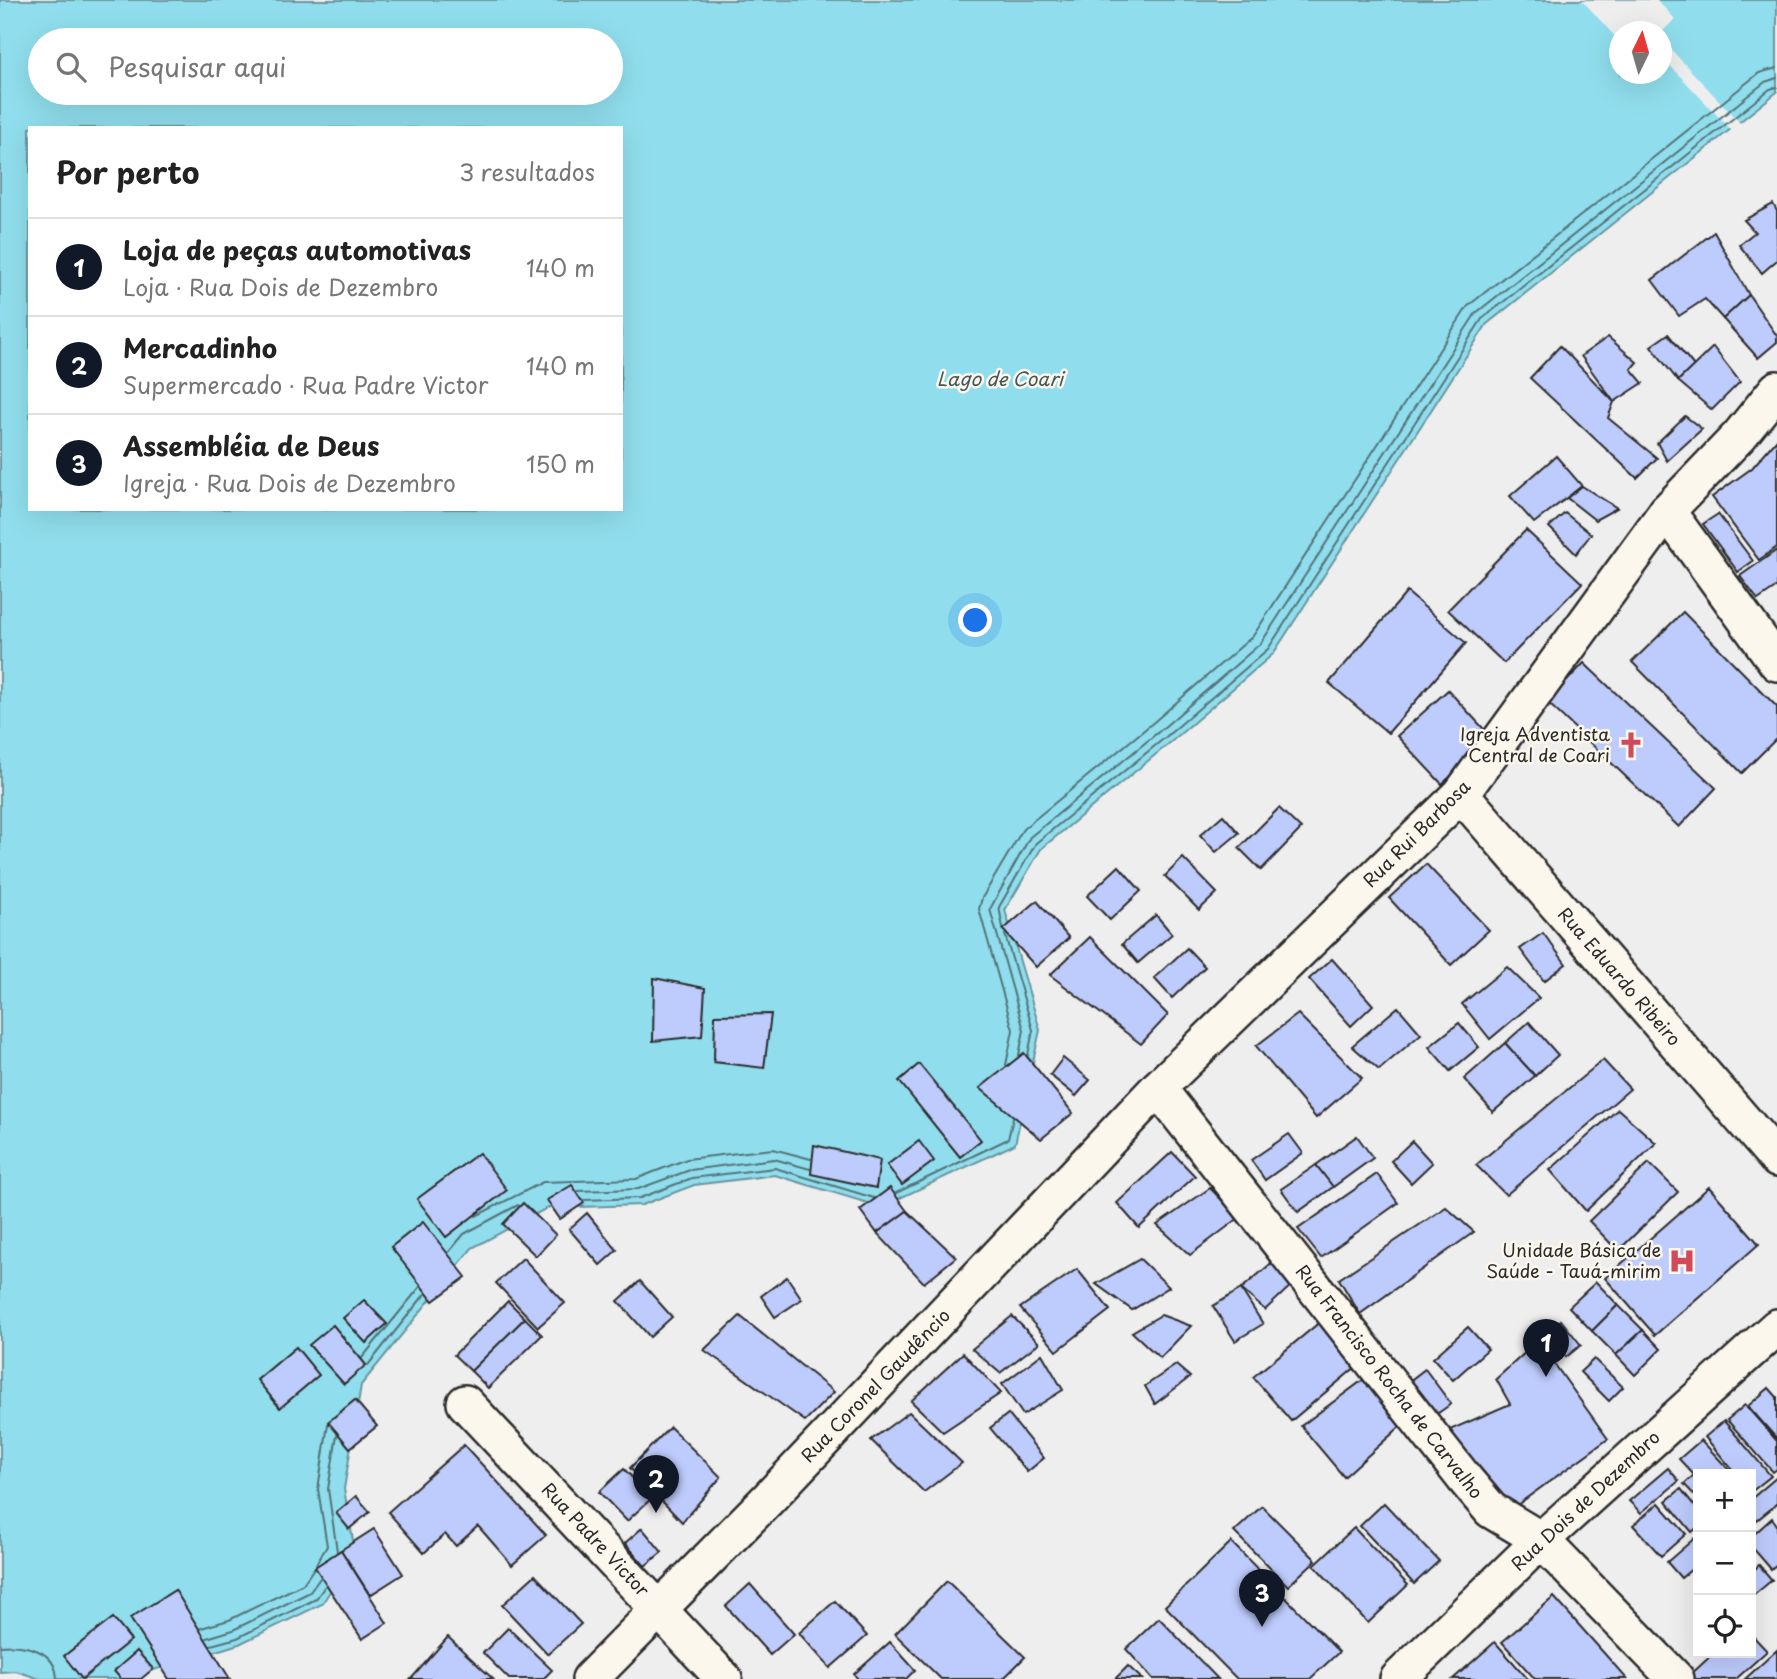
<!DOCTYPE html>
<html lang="pt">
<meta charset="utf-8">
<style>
:root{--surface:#fff;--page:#f2f2f2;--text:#222;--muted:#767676;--line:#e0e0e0;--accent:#111827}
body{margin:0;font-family:"Playpen Sans",sans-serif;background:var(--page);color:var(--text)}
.controls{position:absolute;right:21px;bottom:21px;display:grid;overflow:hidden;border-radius:0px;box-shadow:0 7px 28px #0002}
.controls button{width:63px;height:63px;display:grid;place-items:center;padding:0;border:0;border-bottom:2px solid var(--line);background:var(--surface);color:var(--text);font:35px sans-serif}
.compass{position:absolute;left:1609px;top:21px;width:63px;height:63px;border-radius:50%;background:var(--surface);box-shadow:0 7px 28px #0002;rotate:5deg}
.you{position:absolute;left:976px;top:621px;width:24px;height:24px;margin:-18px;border:5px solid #fff;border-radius:50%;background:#1a73e8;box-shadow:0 0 0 10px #1a73e833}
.badge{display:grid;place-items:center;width:46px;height:46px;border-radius:50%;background:var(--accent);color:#fff;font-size:23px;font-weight:700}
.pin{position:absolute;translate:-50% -58px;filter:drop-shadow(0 2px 4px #0008)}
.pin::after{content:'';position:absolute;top:37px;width:24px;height:21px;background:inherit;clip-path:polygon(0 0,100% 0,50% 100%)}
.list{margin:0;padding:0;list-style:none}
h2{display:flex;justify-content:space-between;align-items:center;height:91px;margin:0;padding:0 28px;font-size:30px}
h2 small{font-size:23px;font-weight:400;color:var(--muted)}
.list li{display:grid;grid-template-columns:46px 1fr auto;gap:21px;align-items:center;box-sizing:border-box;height:98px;padding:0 28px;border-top:2px solid var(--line)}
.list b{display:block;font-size:26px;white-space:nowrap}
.list p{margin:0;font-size:23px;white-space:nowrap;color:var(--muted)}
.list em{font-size:23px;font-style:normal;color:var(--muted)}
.icon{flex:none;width:38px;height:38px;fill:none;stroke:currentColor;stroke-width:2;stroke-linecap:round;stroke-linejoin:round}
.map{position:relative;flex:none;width:1777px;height:1679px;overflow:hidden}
.search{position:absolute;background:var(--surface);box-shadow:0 7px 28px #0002;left:28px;top:28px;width:595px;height:77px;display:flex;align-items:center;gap:18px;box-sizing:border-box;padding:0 24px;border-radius:38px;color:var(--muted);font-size:26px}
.panel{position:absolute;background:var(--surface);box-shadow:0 7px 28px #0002;left:28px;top:126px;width:595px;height:385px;border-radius:0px}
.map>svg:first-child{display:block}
.water{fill:#90deed;stroke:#68969f;stroke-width:2;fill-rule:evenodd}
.pier{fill:#efeeef}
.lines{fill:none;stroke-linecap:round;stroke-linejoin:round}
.shore{stroke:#537379;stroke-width:2}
.building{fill:#beccfd;stroke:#2b2b2b;stroke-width:2}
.minor-casing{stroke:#2b2b2b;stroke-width:40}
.minor{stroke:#fbf7ec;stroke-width:35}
.labels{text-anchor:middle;stroke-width:5;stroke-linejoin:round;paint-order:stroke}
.poi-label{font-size:18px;fill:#2b2b2b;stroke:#fbf7ec;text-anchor:end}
.street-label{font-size:18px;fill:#2b2b2b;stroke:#fbf7ec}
.water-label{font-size:19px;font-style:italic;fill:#44585c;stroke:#fbf7ec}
</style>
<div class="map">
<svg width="1777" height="1679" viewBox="0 0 1777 1679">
<rect width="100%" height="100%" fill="#efeeef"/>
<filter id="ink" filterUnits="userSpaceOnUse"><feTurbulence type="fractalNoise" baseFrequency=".0143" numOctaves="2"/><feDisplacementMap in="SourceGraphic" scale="14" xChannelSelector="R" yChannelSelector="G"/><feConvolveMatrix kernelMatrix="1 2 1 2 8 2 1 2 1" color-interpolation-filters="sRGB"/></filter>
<g filter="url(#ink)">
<path class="water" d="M0 0H1777V92L1487 324 1273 654 1172 741 1041 849 1005 910 1040 1030 1015 1144 881 1207 775 1175 694 1185 642 1205 547 1208 472 1248 361 1385 344 1489 355 1552 322 1604 239 1644 124 1679H40L16 1671 0 1672ZM1620 32H1662V74H1620ZM40 40H611V93H40ZM30 128H621V509H30Z"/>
<g class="pier">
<polygon points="1582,0 1657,0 1675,19 1662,32 1620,32 1619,41"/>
<polygon points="1662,40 1742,125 1733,132 1662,57"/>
</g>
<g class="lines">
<g class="shore">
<polyline points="1003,928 999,907 1036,843 1167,736 1268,649 1482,319 1770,89 1777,87"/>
<polyline points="1005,935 1033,1030 1028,1055"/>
<polyline points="1019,1055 1024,1030 990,909 1030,837 1162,729 1261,643 1476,313 1765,82 1777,78"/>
<polyline points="1006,1065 1013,1030 979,909 982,898 1023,829 1155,721 1253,636 1468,306 1759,73 1777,68"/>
<polyline points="578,1191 638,1189 690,1170 774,1159 810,1169"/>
<polyline points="896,1193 1008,1139 1013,1118"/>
<polyline points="584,1200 640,1198 692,1178 775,1168 874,1198"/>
<polyline points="476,1216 543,1182 636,1179 687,1159 773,1149 811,1159"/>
<polyline points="449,1252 464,1234 518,1205"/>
<polyline points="362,1358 420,1287"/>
<polyline points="368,1365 425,1294"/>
<polyline points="337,1435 328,1489 337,1551"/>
<polyline points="316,1564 327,1546 318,1489 328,1424"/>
<polyline points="201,1628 229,1620 303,1584 314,1568"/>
<polyline points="207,1638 233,1630 310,1592 320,1578"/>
<polyline points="211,1645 237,1638 316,1599 325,1586"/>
<path d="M0 1646C24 1644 56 1649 57 1679"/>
</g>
</g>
<g class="building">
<polygon points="1773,204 1777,211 1777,260 1762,273 1739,245 1755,232 1744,220"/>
<polygon points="1714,232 1749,295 1723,319 1705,299 1679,316 1652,280"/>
<polygon points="1749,295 1777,336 1777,342 1758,358 1723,319"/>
<polygon points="1668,334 1694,366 1678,381 1651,346"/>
<polygon points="1608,337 1637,362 1631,369 1643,383 1614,402 1581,356"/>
<polygon points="1560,346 1614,402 1608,418 1657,458 1637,478 1530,378"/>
<polygon points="1713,347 1740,382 1712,410 1678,381"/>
<polygon points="1685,416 1702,429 1667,461 1657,443"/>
<polygon points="1777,439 1777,547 1759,560 1712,497 1752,468"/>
<polygon points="1556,456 1582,486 1534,523 1510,496"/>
<polygon points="1582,486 1617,508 1595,520 1567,498"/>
<polygon points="1565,513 1591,534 1576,554 1549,527"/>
<polygon points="1718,514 1753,561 1738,572 1703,524"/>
<polygon points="1526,530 1582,583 1504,663 1448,610"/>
<polygon points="1777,550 1777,587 1758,600 1740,576"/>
<polygon points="1407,592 1466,643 1388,733 1329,683"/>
<polygon points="1683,612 1777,707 1777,738 1742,773 1632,662"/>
<polygon points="1584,663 1716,788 1679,827 1547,702"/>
<polygon points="1448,690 1493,739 1442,784 1397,736"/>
<polygon points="1279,808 1301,829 1261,870 1239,848"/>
<polygon points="1223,815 1239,833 1216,852 1200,835"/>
<polygon points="1183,858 1217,893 1199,910 1165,876"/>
<polygon points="1426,864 1489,930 1451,965 1389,898"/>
<polygon points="1119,866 1141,891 1110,920 1087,896"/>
<polygon points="1037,901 1069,938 1036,967 1003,930"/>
<polygon points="1156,915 1172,934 1138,963 1122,944"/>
<polygon points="1543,933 1566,964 1544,981 1520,949"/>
<polygon points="1090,937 1168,1015 1141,1044 1050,975"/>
<polygon points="1187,948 1205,967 1172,998 1154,978"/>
<polygon points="1332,959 1373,1005 1351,1026 1309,979"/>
<polygon points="1507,967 1539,998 1490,1039 1462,1004"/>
<polygon points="654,978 705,988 702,1036 653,1041"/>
<polygon points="1398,1007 1421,1034 1379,1070 1352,1046"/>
<polygon points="771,1014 764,1068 714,1062 715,1015"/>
<polygon points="1298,1014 1362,1078 1316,1118 1256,1046"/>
<polygon points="1529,1022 1558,1055 1535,1076 1505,1043"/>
<polygon points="1459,1023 1479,1047 1450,1071 1429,1047"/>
<polygon points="1505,1043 1535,1076 1493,1112 1464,1079"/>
<polygon points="1024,1053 1073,1113 1041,1139 980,1088"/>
<polygon points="1063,1058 1090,1080 1076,1096 1050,1075"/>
<polygon points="1603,1060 1630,1089 1506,1195 1476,1165"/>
<polygon points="919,1064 981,1140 960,1157 899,1081"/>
<polygon points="1618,1109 1656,1143 1586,1211 1550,1170"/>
<polygon points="1289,1134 1303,1153 1265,1180 1251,1160"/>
<polygon points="1357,1136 1373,1158 1333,1187 1316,1165"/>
<polygon points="919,1141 934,1161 902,1185 887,1165"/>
<polygon points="1412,1141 1432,1163 1411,1183 1391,1161"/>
<polygon points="814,1145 880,1160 876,1188 811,1174"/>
<polygon points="1172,1152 1195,1176 1139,1228 1117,1203"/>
<polygon points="479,1153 507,1190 446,1237 417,1199"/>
<polygon points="1649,1163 1678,1192 1618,1251 1589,1221"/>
<polygon points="1316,1165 1333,1187 1298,1212 1281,1189"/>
<polygon points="1377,1174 1398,1203 1321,1258 1298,1229"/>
<polygon points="572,1185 584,1203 560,1219 547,1200"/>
<polygon points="1709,1187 1759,1244 1655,1335 1605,1278"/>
<polygon points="890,1188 907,1211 877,1233 860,1210"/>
<polygon points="1210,1188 1239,1218 1190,1255 1157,1225"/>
<polygon points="523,1203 556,1235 536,1256 503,1224"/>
<polygon points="1446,1207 1474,1232 1360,1314 1339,1279"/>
<polygon points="907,1211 956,1257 924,1283 877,1233"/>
<polygon points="587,1213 617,1250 600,1265 569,1229"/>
<polygon points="423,1222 466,1277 433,1301 391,1247"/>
<polygon points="523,1258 565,1303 538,1327 496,1283"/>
<polygon points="1140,1259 1169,1287 1132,1310 1096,1284"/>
<polygon points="1274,1261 1293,1284 1265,1310 1241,1289"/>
<polygon points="1077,1269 1110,1310 1057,1351 1020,1308"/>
<polygon points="787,1277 802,1299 775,1317 761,1296"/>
<polygon points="640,1281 672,1317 650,1337 618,1301"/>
<polygon points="1596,1282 1618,1305 1592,1331 1569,1307"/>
<polygon points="1241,1289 1263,1324 1235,1341 1213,1306"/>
<polygon points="364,1300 387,1324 366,1343 343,1318"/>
<polygon points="508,1301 525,1318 471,1371 454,1355"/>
<polygon points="1618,1305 1643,1330 1616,1355 1592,1331"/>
<polygon points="1161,1315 1191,1326 1160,1358 1132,1332"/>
<polygon points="740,1316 834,1392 805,1421 704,1350"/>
<polygon points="1012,1316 1039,1343 1000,1373 972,1349"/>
<polygon points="525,1318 542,1335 488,1388 471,1371"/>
<polygon points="1561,1320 1581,1345 1566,1357 1546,1332"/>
<polygon points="1320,1322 1357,1366 1291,1421 1253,1377"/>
<polygon points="333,1325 366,1365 344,1384 309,1345"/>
<polygon points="1468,1327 1488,1349 1453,1380 1433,1358"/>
<polygon points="1643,1330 1661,1349 1635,1375 1616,1355"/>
<polygon points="1538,1341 1608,1439 1513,1508 1445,1432 1510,1404 1496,1379"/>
<polygon points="296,1347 319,1375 280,1408 257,1380"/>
<polygon points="963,1353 1001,1393 943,1432 911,1401"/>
<polygon points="1042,1354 1063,1390 1023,1415 1002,1384"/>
<polygon points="1594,1359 1623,1387 1609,1401 1580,1372"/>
<polygon points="1176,1365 1190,1377 1155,1404 1145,1386"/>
<polygon points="1425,1369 1451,1404 1434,1416 1408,1382"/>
<polygon points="1367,1377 1403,1424 1344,1477 1301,1426"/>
<polygon points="1769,1388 1777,1397 1777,1439 1748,1406"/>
<polygon points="355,1400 377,1426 350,1448 328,1422"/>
<polygon points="1745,1405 1777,1441 1777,1469 1773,1472 1727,1420"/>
<polygon points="909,1412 962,1463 924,1492 871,1440"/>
<polygon points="1008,1414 1044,1458 1027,1472 990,1428"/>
<polygon points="1724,1421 1771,1476 1751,1492 1751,1474 1736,1474 1705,1437"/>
<polygon points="670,1427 721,1477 682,1522 630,1468"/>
<polygon points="1701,1440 1733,1474 1698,1474 1698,1499 1684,1484 1694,1475 1679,1459"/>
<polygon points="464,1445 546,1535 512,1565 478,1526 456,1546 445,1534 424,1553 388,1512"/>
<polygon points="1668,1468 1679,1481 1641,1513 1629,1501"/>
<polygon points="624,1469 652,1498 627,1521 599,1492"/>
<polygon points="1777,1477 1777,1504 1757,1520 1751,1513 1751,1499"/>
<polygon points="1681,1489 1698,1510 1698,1527 1692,1532 1666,1501"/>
<polygon points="356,1496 370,1512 349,1529 336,1513"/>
<polygon points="1384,1503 1439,1561 1414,1584 1360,1526"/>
<polygon points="1659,1503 1686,1534 1661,1556 1633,1525"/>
<polygon points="1262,1506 1316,1560 1288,1586 1234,1532"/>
<polygon points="1772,1518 1777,1525 1777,1564 1771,1569 1751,1546 1751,1537"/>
<polygon points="642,1528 662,1552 645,1566 625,1543"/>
<polygon points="1354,1528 1408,1585 1368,1623 1314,1565"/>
<polygon points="374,1529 403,1574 370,1595 341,1550"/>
<polygon points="1697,1536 1698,1564 1681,1578 1667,1562"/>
<polygon points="1231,1542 1339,1652 1310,1679 1237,1679 1165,1606"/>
<polygon points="341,1550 387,1623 362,1639 315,1567"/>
<polygon points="1759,1565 1772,1580 1754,1595 1751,1591 1751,1573"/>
<polygon points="535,1575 581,1624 548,1654 502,1605"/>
<polygon points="947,1581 1025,1657 1003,1679 941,1679 895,1634"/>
<polygon points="750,1584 794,1634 770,1655 726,1606"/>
<polygon points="175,1590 230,1679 169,1679 130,1618"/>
<polygon points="1554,1597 1627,1679 1535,1679 1502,1642"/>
<polygon points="835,1601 867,1636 830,1668 799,1633"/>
<polygon points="113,1618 131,1640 82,1679 64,1656"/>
<polygon points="1159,1618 1218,1679 1153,1679 1126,1649"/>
<polygon points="508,1628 552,1670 543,1679 509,1679 483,1653"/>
<polygon points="1751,1634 1767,1651 1736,1679 1692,1679 1689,1676 1714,1653 1751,1653"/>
<polygon points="448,1637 493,1679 411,1679"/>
<polygon points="890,1642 915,1670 906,1679 858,1679 854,1674"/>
<polygon points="1495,1642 1528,1679 1453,1679"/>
<polygon points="1777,1650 1777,1679 1745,1679"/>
<polygon points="137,1651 153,1669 141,1679 121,1679 114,1671"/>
<polygon points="1128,1666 1142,1679 1115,1679"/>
</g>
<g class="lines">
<g class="minor-casing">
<g id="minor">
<polyline points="1667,511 1777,663"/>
<polyline points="1461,794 1777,1159"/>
<polyline points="1158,1088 1464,1478 1491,1510 1541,1540 1676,1679"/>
<polyline points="465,1403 724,1679"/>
<polyline points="590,1679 768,1499 1158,1088 1461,794 1667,511 1740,435 1777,389"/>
<polyline points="1398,1679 1541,1540 1777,1327"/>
</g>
</g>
<use href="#minor" class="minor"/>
</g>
</g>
<defs>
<g id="church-bare" transform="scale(2.1)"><path d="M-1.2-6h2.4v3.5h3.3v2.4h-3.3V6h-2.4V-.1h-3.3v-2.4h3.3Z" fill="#d1495b" stroke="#fbf7ec" stroke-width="2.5" paint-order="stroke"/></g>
<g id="hospital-bare" transform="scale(2.1)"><path d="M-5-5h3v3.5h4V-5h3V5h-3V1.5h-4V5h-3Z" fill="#d1495b" stroke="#fbf7ec" stroke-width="2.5" paint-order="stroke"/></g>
</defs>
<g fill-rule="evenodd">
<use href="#church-bare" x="1631" y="745"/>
<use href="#hospital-bare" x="1682" y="1261"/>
</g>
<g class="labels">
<g class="poi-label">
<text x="1610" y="741">Igreja Adventista<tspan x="1610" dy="21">Central de Coari</tspan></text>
<text x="1661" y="1257">Unidade Básica de<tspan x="1661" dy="21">Saúde - Tauá-mirim</tspan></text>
</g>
<g class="street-label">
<text transform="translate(1417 834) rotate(-45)" y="6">Rua Rui Barbosa</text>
<text transform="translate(1619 977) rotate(49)" y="6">Rua Eduardo Ribeiro</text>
<text transform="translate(1389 1382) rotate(52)" y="6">Rua Francisco Rocha de Carvalho</text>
<text transform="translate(876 1386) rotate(-46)" y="6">Rua Coronel Gaudêncio</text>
<text transform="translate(1586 1501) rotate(-43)" y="6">Rua Dois de Dezembro</text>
<text transform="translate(595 1540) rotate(47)" y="6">Rua Padre Victor</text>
</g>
<g class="water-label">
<text x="1000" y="386">Lago de Coari</text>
</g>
</g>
</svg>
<div class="controls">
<button>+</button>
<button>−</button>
<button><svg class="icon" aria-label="locate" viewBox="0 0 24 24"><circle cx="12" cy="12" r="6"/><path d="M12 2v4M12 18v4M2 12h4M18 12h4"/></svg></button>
</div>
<svg class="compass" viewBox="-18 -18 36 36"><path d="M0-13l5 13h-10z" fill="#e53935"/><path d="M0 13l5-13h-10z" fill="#767676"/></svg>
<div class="you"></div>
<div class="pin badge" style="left:1546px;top:1377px">1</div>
<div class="pin badge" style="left:656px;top:1513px">2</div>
<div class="pin badge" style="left:1262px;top:1627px">3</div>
<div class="search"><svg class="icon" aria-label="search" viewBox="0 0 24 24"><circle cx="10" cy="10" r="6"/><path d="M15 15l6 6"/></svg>Pesquisar aqui</div>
<section class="panel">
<h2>Por perto<small>3 resultados</small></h2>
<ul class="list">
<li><span class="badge">1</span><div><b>Loja de peças automotivas</b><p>Loja · Rua Dois de Dezembro</p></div><em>140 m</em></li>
<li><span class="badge">2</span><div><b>Mercadinho</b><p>Supermercado · Rua Padre Victor</p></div><em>140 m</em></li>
<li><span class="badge">3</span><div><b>Assembléia de Deus</b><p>Igreja · Rua Dois de Dezembro</p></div><em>150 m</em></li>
</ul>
</section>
</div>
